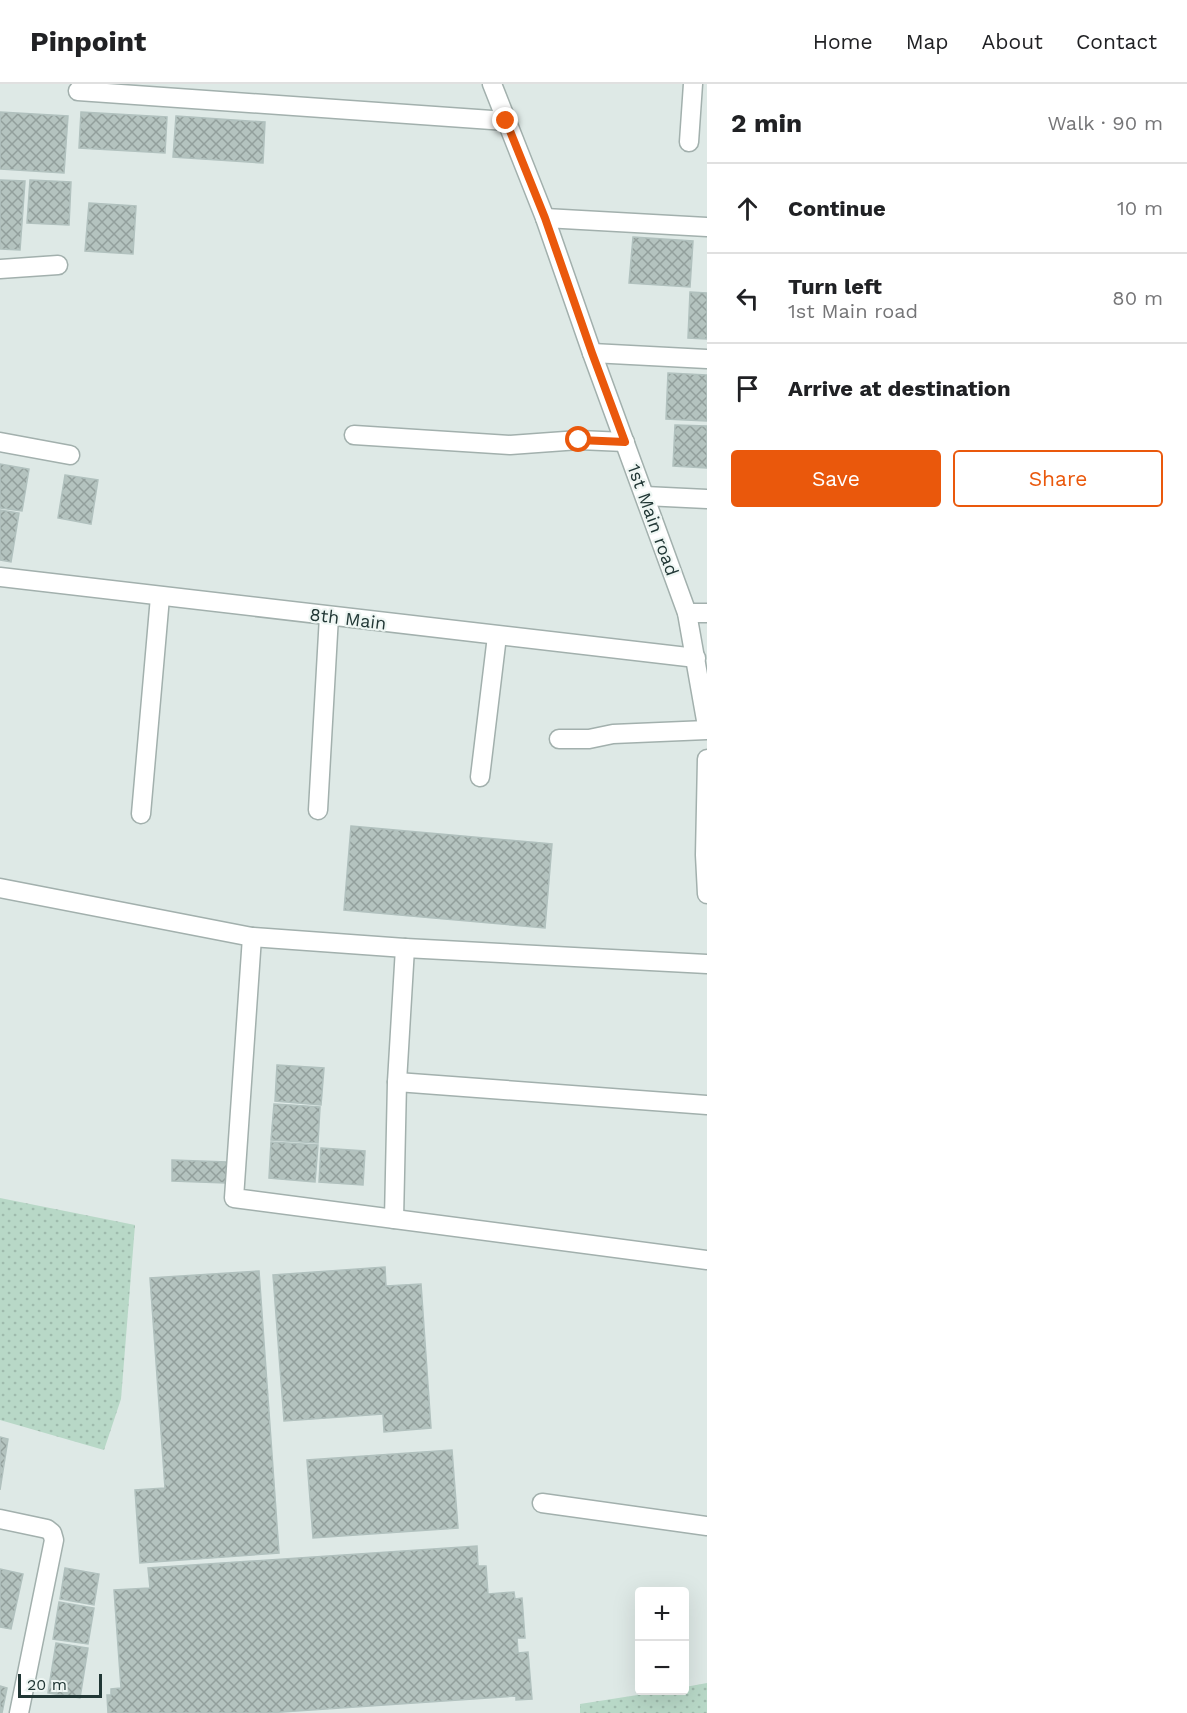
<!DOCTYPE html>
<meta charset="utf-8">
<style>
:root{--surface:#fff;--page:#f2f2f2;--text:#202124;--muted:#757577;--line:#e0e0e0;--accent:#ea580c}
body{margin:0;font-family:"Work Sans",sans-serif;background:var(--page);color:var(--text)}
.controls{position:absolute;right:18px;bottom:18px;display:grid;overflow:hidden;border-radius:6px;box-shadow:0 6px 24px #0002}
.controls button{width:54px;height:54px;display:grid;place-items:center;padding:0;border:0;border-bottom:2px solid var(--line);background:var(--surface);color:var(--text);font:30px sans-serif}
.scale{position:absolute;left:18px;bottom:15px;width:84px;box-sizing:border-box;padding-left:6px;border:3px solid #213735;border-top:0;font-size:16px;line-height:21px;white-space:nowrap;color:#213735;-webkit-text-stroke:4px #eef6f3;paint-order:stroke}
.stop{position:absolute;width:18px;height:18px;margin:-14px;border:4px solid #ea580c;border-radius:50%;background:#fff}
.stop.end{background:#ea580c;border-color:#fff;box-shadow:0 2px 6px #0008}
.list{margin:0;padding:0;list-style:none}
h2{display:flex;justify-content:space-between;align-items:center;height:78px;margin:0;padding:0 24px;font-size:26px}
h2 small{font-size:20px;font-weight:400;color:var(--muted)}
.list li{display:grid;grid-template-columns:39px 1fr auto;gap:18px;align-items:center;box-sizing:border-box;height:90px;padding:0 24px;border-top:2px solid var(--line)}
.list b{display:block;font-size:22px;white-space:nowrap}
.list p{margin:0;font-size:20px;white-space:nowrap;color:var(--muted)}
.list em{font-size:20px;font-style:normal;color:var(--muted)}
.actions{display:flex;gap:12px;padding:18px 24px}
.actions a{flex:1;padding:14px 0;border:2px solid var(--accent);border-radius:6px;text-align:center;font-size:21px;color:var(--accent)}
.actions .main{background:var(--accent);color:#fff}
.icon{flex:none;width:33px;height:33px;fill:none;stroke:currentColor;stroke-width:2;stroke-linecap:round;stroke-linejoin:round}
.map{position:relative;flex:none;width:707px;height:1629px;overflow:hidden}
header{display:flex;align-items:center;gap:36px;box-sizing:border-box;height:84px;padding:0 30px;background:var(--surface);border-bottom:2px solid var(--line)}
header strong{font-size:28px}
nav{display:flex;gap:33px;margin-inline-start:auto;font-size:21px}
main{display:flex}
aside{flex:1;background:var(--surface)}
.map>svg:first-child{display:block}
.grass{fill:url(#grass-dots)}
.building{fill:url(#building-cross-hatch);stroke:#b1c1be;stroke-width:1.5}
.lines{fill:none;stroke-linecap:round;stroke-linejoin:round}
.minor-casing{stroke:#a2b0ad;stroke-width:21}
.minor{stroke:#fff;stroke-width:18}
.route{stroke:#ea580c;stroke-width:8}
.labels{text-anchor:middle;stroke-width:4.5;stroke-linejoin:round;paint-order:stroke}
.street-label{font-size:18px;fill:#213735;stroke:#eef6f3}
</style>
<header>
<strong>Pinpoint</strong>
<nav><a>Home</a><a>Map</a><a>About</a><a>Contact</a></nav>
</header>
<main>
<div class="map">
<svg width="707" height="1629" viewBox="0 0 707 1629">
<defs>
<pattern id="grass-dots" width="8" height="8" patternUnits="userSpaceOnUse" patternTransform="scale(1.5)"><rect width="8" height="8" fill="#b8d8c7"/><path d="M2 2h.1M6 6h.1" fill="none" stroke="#9ebaac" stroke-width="1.8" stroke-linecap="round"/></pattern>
<pattern id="building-cross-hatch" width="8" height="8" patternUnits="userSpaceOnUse" patternTransform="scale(1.5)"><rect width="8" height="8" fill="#b4c3bf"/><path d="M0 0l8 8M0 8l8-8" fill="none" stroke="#929f9c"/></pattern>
</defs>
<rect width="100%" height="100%" fill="#dee9e6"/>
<g class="grass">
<polygon points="0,1114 135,1141 121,1315 104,1366 0,1336"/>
<polygon points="707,1599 707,1629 580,1629 580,1620 663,1607 684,1606 685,1603"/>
</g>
<g class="building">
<polygon points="0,28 68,32 64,89 0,85"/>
<polygon points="81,28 167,33 165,69 79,64"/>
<polygon points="176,32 265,38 263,79 173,73"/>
<polygon points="0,96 25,97 20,166 0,165"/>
<polygon points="30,96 71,98 69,141 27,139"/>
<polygon points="89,119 136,122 133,170 85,167"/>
<polygon points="633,153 693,157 690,203 629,199"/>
<polygon points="690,208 707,209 707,255 688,254"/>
<polygon points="668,289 707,291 707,337 666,335"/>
<polygon points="675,341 707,342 707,384 673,382"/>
<polygon points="0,380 29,385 22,427 0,424"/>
<polygon points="65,391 98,396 91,440 58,434"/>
<polygon points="0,426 19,429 11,478 0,476"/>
<polygon points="351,742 552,760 545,844 344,826"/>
<polygon points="277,981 324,984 321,1021 275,1017"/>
<polygon points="274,1020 320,1023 318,1059 271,1056"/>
<polygon points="271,1058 318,1061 315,1098 269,1094"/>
<polygon points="321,1064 365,1067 363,1101 319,1098"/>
<polygon points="172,1076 227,1078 226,1099 172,1097"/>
<polygon points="385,1183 386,1202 421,1200 431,1344 384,1348 383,1330 284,1337 273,1191"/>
<polygon points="259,1187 279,1469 140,1479 135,1406 165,1404 150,1194"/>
<polygon points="0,1353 8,1355 0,1406"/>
<polygon points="452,1366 458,1444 313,1454 307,1376"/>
<polygon points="477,1462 478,1482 486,1482 488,1510 514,1508 515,1515 522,1514 525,1554 517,1554 518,1569 528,1568 532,1615 516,1616 516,1612 267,1629 108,1629 107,1611 111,1611 111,1605 121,1604 114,1506 150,1504 148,1484"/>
<polygon points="65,1484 99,1490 94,1521 60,1515"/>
<polygon points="0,1485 23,1490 11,1545 0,1543"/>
<polygon points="59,1518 94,1524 88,1560 53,1555"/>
<polygon points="56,1559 88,1564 80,1614 48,1609"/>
<polygon points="0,1602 7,1604 2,1629 0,1629"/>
</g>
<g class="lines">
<g class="minor-casing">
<g id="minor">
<polyline points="492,0 545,134 592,269 687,529 707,642"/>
<polyline points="78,7 506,37"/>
<polyline points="689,58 693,0"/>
<polyline points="545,134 707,143"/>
<polyline points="0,185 58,181"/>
<polyline points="592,269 707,275"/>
<polyline points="354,351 510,361 579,356 625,358"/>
<polyline points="0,358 70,371"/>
<polyline points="645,412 707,415"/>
<polyline points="0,493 696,574"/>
<polyline points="687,529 707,529"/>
<polyline points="559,655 589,655 613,650 707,646"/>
<polyline points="707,675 705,771 707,810"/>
<polyline points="480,693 497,552"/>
<polyline points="318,726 329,532"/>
<polyline points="141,730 160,513"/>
<polyline points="0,804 252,853 405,864 707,880"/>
<polyline points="252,853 234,1114 707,1176"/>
<polyline points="397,998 707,1021"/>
<polyline points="394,1135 397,998 405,864"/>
<polyline points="542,1419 707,1442"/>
<polyline points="0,1435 47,1445 52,1449 54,1456 19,1629"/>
</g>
</g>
<use href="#minor" class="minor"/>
</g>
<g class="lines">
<polyline class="route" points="506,37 545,134 592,269 625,358 579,356"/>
</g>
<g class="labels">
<g class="street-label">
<text transform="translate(653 436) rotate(70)" y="6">1st Main road</text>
<text transform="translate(348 535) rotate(7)" y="6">8th Main</text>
</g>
</g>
</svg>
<div class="controls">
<button>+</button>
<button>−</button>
</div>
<div class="scale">20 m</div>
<div class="stop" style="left:579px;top:356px"></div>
<div class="stop end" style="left:506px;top:37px"></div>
</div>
<aside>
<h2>2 min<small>Walk · 90 m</small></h2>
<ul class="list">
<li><svg class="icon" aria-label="ahead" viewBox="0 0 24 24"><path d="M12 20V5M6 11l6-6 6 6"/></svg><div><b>Continue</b></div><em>10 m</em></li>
<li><svg class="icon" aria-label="left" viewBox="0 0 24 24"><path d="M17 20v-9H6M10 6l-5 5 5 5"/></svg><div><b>Turn left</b><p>1st Main road</p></div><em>80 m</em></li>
<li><svg class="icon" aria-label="arrive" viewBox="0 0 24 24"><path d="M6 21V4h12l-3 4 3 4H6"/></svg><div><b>Arrive at destination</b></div></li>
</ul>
<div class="actions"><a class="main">Save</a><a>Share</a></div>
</aside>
</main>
